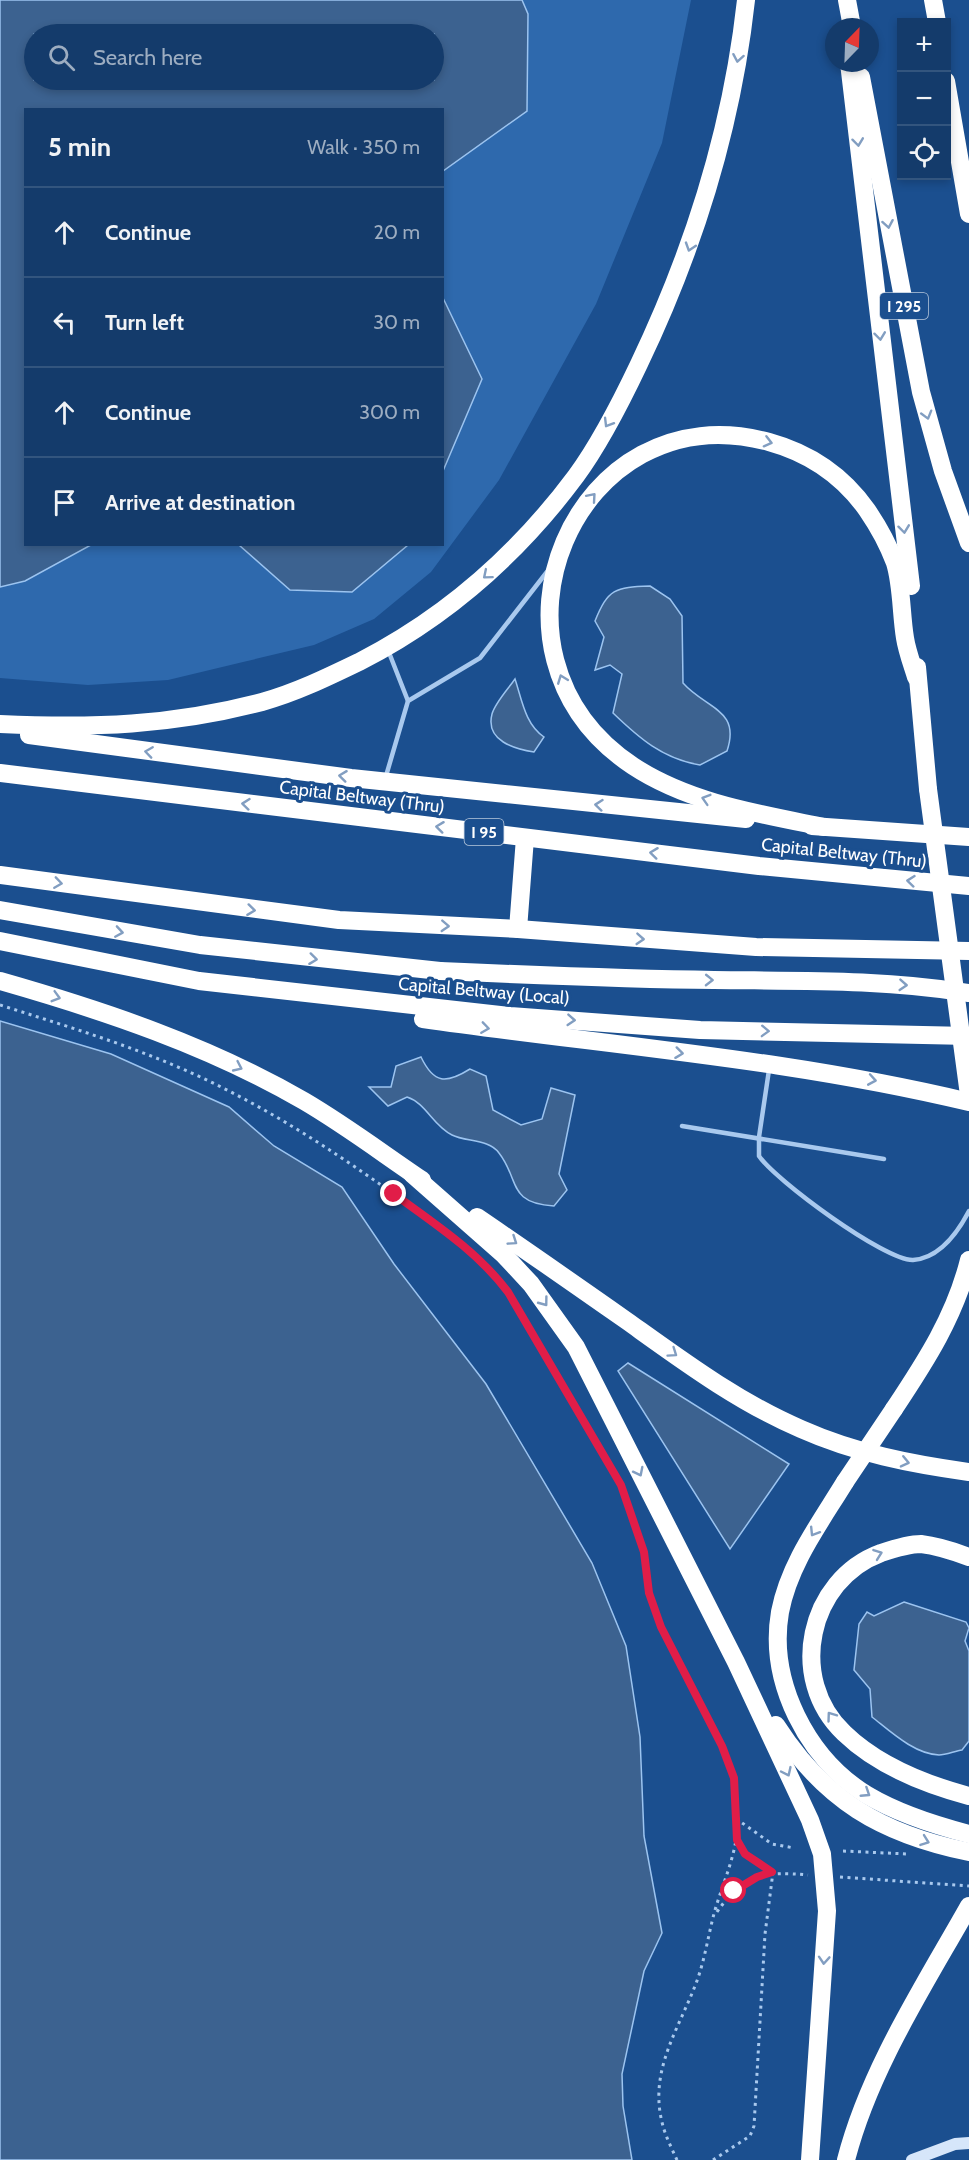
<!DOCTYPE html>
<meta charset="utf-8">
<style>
:root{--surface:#143b6b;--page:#1d4271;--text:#f1f3f6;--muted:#9dadc1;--line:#33557e}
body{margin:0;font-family:Cabin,sans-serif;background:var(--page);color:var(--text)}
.controls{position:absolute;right:18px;top:18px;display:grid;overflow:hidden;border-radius:0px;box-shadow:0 3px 9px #0003}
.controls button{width:54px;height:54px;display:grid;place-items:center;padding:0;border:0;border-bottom:2px solid var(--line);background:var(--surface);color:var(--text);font:30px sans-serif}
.compass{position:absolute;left:825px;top:18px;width:54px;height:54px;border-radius:50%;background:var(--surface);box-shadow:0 3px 9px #0003;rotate:23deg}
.stop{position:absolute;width:18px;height:18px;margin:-14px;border:4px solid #e11d48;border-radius:50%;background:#fff}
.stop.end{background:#e11d48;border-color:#fff;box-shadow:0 2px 6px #0008}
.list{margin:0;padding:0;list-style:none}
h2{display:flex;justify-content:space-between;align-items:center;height:78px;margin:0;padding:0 24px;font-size:26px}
h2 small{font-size:20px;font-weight:400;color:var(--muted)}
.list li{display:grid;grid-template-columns:39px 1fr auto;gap:18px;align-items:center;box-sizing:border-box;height:90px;padding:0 24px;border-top:2px solid var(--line)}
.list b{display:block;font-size:22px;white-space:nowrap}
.list em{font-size:20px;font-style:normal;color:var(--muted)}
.icon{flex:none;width:33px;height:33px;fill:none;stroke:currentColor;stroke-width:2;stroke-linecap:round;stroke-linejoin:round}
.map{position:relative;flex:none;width:969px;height:2160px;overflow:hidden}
.search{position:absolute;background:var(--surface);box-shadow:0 3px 9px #0003;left:24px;top:24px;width:420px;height:66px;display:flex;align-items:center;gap:15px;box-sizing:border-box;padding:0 21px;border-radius:33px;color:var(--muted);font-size:22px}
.panel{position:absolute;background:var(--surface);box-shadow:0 3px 9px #0003;left:24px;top:108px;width:420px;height:438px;border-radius:0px}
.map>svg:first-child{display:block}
.green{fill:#2e69ad}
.water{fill:#3c6290;stroke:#9cc4f0;stroke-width:1.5;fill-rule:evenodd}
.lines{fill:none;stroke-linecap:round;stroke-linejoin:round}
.path{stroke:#a9c9ee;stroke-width:3;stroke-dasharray:3 4.5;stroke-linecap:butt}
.lane{stroke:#a9c9ee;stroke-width:4.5}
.secondary{stroke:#d6e6fa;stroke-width:12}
.highway{stroke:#fff;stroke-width:18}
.highway-bridge{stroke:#fff;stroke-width:18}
.oneway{stroke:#829ec1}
.route{stroke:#e11d48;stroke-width:8}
.labels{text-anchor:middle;stroke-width:6;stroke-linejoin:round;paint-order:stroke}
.shield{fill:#1b4f8f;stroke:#bbcadd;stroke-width:1.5}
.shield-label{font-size:16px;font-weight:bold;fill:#fff}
.street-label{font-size:18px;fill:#fff;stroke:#1b4f8f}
</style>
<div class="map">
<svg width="969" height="2160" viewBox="0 0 969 2160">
<rect width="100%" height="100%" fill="#1b4f8f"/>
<polygon class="green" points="522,0 691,0 662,143 596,304 499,480 431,572 374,619 314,645 243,662 168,680 88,685 0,678 0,587 25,581 91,545 239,544 290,590 352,592 408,545 442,544 443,471 482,379 443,298 443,171 527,111 528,14"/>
<g class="water">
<path d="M0 0H522L528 14 527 111 443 171 442 110H26V544L91 545 25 581 0 587ZM34 34H434V80H34Z"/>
<polygon points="443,298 482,379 443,471"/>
<polygon points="239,545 408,545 352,592 290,590"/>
<path d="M650 586 670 599 682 616 683 683C706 709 741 709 727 751L700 765C663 759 639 738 613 713L622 674 610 665 595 670 604 637 595 621C608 589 615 587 650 586Z"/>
<path d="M515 679C522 700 525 724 544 737L534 752C515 749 485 741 492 714 495 703 508 689 515 679Z"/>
<polygon points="0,1021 111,1054 229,1107 274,1146 342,1187 394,1264 486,1384 592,1563 626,1646 640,1737 644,1836 662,1933 644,1971 622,2074 623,2106 632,2160 0,2160"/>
<path d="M421 1057C434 1084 446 1084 470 1069L486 1076 493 1110 521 1125 542 1119 551 1088 575 1095 559 1174 567 1190 554 1206C507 1203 520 1180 499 1153 489 1139 466 1142 452 1135 433 1126 426 1103 407 1097L388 1106 369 1087H391L396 1066Z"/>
<polygon points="628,1363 789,1464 730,1549 618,1371"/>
<path d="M904 1602 966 1622 969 1628 965 1641 969 1651V1741L962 1750C955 1751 946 1755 939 1755 914 1754 890 1731 872 1717L870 1689 854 1670 859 1624 867 1612 874 1616Z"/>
</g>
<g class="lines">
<g class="path">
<path d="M0 1005C66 1026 133 1046 196 1075 270 1109 337 1153 402 1200 440 1228 479 1253 508 1291L620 1485 644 1552 649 1593 661 1627 722 1746 734 1778 738 1820 772 1844 794 1848"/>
<polyline points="843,1851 907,1854"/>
<polyline points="840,1877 969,1886"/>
<path d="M717 1912C743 1874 765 1871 808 1875"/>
<path d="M677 2160C672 2149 666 2137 663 2126 648 2073 677 2032 695 1986 705 1961 708 1935 715 1910 724 1880 737 1853 738 1821"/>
<polyline points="713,2160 750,2136 754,2126 765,1934 773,1872 745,1854 737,1840"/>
</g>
<g class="lane">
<polyline points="388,650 408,701"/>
<polyline points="386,776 408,701 480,658 550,568"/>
<path d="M769 1070 759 1137V1156C775 1180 885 1261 913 1260 940 1258 958 1232 969 1211"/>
<polyline points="682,1126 884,1159"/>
</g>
<polyline class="secondary" points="912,2160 955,2144 969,2143"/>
<g class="highway">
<polyline points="847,0 852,27"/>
<polyline points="933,0 937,22"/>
<polyline points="849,63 911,586"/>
<polyline points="861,77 921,392 943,471 969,543"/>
<polyline points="946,81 969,214"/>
<polyline points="917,667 928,789"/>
<path d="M0 724C93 728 171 726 262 702 295 693 328 677 359 662 445 618 518 554 576 476 601 442 621 402 639 364 694 249 732 128 746 0"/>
<polyline points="29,735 351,778 746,819"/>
<polyline points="0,773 759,866 969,886"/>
<polyline points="812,826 969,837"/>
<path d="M824 827C760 814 689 803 633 766 463 653 575 389 769 442 809 453 843 476 867 510 878 526 888 544 895 563 902 586 901 614 905 638 907 651 912 664 916 677"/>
<polyline points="0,875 339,920 518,929 756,947 969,951"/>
<polyline points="0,910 200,945 440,971"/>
<polyline points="518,929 525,838"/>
<polyline points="0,941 199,981 510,1016 700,1030 969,1036"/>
<path d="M0 981C105 1011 209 1046 304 1101 345 1125 382 1153 422 1180"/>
<path d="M423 1019C605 1045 790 1059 969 1102"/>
<polyline points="412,1174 504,1255 531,1284 576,1347 736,1662 810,1820 822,1854 827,1911 810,2160"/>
<path d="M477 1217C527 1251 577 1286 627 1321 683 1361 738 1402 801 1429 855 1453 911 1464 969 1472"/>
<path d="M894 1409C926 1361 955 1316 969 1260"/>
<path d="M845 1482C820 1523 789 1564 780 1612 768 1682 807 1758 867 1795 899 1814 934 1825 969 1834"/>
<path d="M969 1557C953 1551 938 1546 921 1544 908 1544 893 1549 881 1553 808 1580 787 1679 844 1733 878 1766 924 1784 969 1796"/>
<path d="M776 1725C824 1800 881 1834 969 1852"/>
<path d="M846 2160C869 2070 924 1986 969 1906"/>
</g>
<g class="highway-bridge">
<polyline points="928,789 969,1095"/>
<path d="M440 971C531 975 623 979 714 980 799 981 885 979 969 993"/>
<polyline points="845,1482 894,1409"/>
</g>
</g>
<defs><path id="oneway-chevron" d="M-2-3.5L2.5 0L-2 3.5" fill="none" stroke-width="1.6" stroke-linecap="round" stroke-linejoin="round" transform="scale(1.5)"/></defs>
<g class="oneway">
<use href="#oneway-chevron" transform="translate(738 58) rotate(100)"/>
<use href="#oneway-chevron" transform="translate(858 142) rotate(83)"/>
<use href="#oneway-chevron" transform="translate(888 224) rotate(80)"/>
<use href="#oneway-chevron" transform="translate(690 247) rotate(108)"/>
<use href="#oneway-chevron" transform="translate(880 336) rotate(83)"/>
<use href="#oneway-chevron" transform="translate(927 415) rotate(74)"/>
<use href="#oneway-chevron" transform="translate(608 423) rotate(121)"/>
<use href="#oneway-chevron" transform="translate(768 442) rotate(14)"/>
<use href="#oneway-chevron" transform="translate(592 497) rotate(-49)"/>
<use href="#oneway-chevron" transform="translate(904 529) rotate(83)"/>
<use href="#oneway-chevron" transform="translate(487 575) rotate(140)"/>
<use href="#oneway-chevron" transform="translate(562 679) rotate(-111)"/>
<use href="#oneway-chevron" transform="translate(149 752) rotate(-172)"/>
<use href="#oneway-chevron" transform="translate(343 776) rotate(-173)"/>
<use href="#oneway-chevron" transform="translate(706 799) rotate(-163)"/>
<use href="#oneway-chevron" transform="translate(246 804) rotate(-174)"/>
<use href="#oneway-chevron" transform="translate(599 805) rotate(-174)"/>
<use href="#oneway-chevron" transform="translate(440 827) rotate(-173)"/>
<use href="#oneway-chevron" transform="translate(654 853) rotate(-173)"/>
<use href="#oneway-chevron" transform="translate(911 881) rotate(-174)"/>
<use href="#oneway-chevron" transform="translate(58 883) rotate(8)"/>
<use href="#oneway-chevron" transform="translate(251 910) rotate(7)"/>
<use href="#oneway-chevron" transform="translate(445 926) rotate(3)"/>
<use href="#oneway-chevron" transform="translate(119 932) rotate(9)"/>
<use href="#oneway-chevron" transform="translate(640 939) rotate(4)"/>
<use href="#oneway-chevron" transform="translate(313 959) rotate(7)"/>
<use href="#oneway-chevron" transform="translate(709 980) rotate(1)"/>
<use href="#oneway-chevron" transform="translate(903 985) rotate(4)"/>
<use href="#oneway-chevron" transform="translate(56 997) rotate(16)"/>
<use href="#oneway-chevron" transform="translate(571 1020) rotate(4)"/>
<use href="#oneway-chevron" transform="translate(485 1028) rotate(8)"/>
<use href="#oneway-chevron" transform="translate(765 1031) rotate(2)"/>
<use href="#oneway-chevron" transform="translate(679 1053) rotate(7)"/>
<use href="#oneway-chevron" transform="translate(238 1067) rotate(25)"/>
<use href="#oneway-chevron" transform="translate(872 1080) rotate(10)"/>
<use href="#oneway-chevron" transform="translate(513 1241) rotate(34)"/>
<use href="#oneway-chevron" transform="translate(544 1302) rotate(53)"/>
<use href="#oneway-chevron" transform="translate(673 1353) rotate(35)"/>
<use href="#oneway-chevron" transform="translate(905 1462) rotate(13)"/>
<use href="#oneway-chevron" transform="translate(639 1472) rotate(63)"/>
<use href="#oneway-chevron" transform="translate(814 1532) rotate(122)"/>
<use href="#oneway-chevron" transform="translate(878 1554) rotate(-20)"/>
<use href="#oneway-chevron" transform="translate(831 1716) rotate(-126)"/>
<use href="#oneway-chevron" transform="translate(787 1772) rotate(65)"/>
<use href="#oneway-chevron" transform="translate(866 1793) rotate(33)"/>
<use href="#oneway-chevron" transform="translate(925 1841) rotate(20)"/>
<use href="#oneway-chevron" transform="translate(824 1960) rotate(94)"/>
</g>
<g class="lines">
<path class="route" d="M394 1194C435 1224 477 1251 508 1292L621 1485 644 1552 649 1593 661 1627 722 1746 734 1778 737 1840 745 1854 772 1872 757 1877 734 1891"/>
</g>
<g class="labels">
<g class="shield">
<rect x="880" y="293" width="48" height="26" rx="4.5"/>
<rect x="464.5" y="819" width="39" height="26" rx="4.5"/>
</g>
<g class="shield-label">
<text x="904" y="312">I 295</text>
<text x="484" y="838">I 95</text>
</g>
<g class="street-label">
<text transform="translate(362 797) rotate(7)" y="6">Capital Beltway (Thru)</text>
<text transform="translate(844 853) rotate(6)" y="6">Capital Beltway (Thru)</text>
<text transform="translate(484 991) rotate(5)" y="6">Capital Beltway (Local)</text>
</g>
</g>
</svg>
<div class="controls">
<button>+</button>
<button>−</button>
<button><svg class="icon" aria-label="locate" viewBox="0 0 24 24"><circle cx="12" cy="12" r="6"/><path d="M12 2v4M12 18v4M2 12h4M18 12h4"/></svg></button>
</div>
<svg class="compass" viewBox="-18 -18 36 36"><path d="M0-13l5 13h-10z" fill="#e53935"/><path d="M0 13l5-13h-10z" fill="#9dadc1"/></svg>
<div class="stop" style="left:734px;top:1891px"></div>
<div class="stop end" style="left:394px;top:1194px"></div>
<div class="search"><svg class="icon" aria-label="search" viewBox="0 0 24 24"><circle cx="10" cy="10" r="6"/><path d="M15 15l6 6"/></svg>Search here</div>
<section class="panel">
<h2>5 min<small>Walk · 350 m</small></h2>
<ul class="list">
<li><svg class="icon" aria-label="ahead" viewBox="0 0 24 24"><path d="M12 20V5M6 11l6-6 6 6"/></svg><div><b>Continue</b></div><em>20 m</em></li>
<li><svg class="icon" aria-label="left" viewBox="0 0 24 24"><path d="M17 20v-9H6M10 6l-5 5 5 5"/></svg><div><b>Turn left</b></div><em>30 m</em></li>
<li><svg class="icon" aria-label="ahead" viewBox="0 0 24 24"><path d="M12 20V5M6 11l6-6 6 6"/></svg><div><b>Continue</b></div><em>300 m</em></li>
<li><svg class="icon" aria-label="arrive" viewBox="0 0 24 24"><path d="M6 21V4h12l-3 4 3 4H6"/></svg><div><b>Arrive at destination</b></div></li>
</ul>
</section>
</div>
